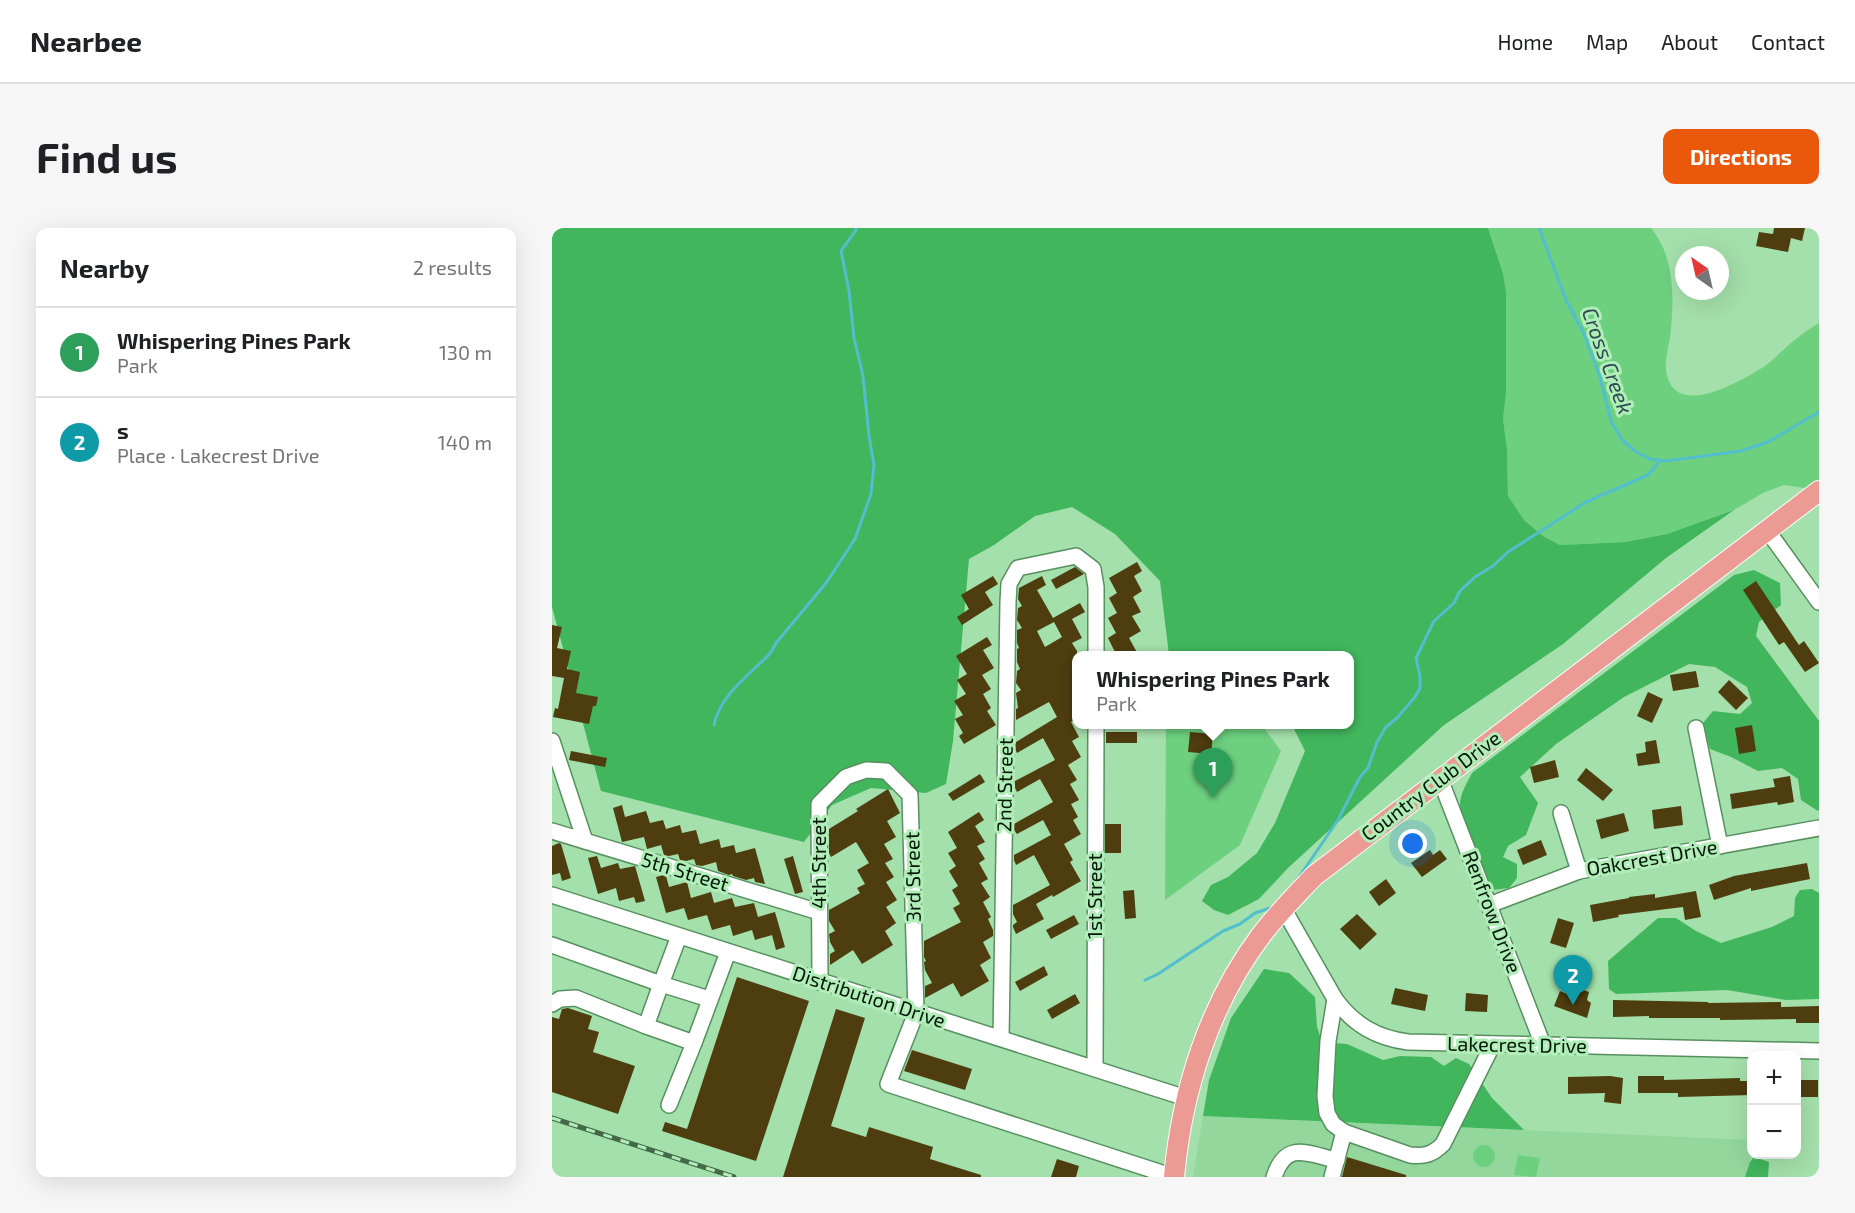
<!DOCTYPE html>
<meta charset="utf-8">
<style>
:root{--surface:#fff;--page:#f6f6f6;--text:#202124;--muted:#757577;--line:#e0e0e0;--accent:#ea580c}
body{margin:0;font-family:"Exo 2",sans-serif;background:var(--page);color:var(--text)}
.controls{position:absolute;right:18px;bottom:18px;display:grid;overflow:hidden;border-radius:12px;box-shadow:0 6px 24px #0002}
.controls button{width:54px;height:54px;display:grid;place-items:center;padding:0;border:0;border-bottom:2px solid var(--line);background:var(--surface);color:var(--text);font:30px sans-serif}
.compass{position:absolute;left:1123px;top:18px;width:54px;height:54px;border-radius:50%;background:var(--surface);box-shadow:0 6px 24px #0002;rotate:326deg}
.you{position:absolute;left:861px;top:616px;width:21px;height:21px;margin:-15px;border:4px solid #fff;border-radius:50%;background:#1a73e8;box-shadow:0 0 0 9px #1a73e833}
.badge{display:grid;place-items:center;width:39px;height:39px;border-radius:50%;background:var(--accent);color:#fff;font-size:20px;font-weight:700}
.pin{position:absolute;translate:-50% -50px;filter:drop-shadow(0 2px 3px #0008)}
.pin::after{content:'';position:absolute;top:32px;width:21px;height:18px;background:inherit;clip-path:polygon(0 0,100% 0,50% 100%)}
.popup{position:absolute;left:520px;top:423px;width:282px;height:78px;box-sizing:border-box;display:grid;place-content:center;border-radius:12px;background:var(--surface);filter:drop-shadow(0 2px 4px #0005);font-size:20px;white-space:nowrap;color:var(--muted)}
.popup b{font-size:22px;color:var(--text)}
.popup::after{content:'';position:absolute;left:50%;top:100%;margin-left:-12px;border:12px solid transparent;border-top-color:var(--surface)}
.list{margin:0;padding:0;list-style:none}
h2{display:flex;justify-content:space-between;align-items:center;height:78px;margin:0;padding:0 24px;font-size:26px}
h2 small{font-size:20px;font-weight:400;color:var(--muted)}
.list li{display:grid;grid-template-columns:39px 1fr auto;gap:18px;align-items:center;box-sizing:border-box;height:90px;padding:0 24px;border-top:2px solid var(--line)}
.list b{display:block;font-size:22px;white-space:nowrap}
.list p{margin:0;font-size:20px;white-space:nowrap;color:var(--muted)}
.list em{font-size:20px;font-style:normal;color:var(--muted)}
.map{position:relative;flex:none;width:1267px;height:949px;overflow:hidden;border-radius:12px}
header{display:flex;align-items:center;gap:36px;box-sizing:border-box;height:84px;padding:0 30px;background:var(--surface);border-bottom:2px solid var(--line)}
header strong{font-size:28px}
nav{display:flex;gap:33px;margin-inline-start:auto;font-size:21px}
.intro{display:flex;align-items:center;justify-content:space-between;box-sizing:border-box;height:144px;padding:0 36px}
h1{margin:0;font-size:42px}
.button{padding:15px 27px;border-radius:12px;background:var(--accent);color:#fff;font-size:21px;font-weight:700}
main{display:flex;gap:36px;padding:0 36px}
aside{flex:1;background:var(--surface);border-radius:12px;box-shadow:0 6px 24px #0002}
.map>svg:first-child{display:block}
.built{fill:#94d79d}
.green{fill:#6dd07f}
.forest{fill:#41b65c}
.lines{fill:none;stroke-linecap:round;stroke-linejoin:round}
.stream{stroke:#53becd;stroke-width:3}
.building{fill:#4e3d0e;fill-rule:evenodd}
.minor-casing{stroke:#57905f;stroke-width:18}
.major-casing{stroke:#fff;stroke-width:22}
.minor{stroke:#fff;stroke-width:15}
.major{stroke:#ec9b94;stroke-width:20}
.rail-casing{stroke:#446949;stroke-width:5}
.rail{stroke:#b1edb8;stroke-width:3;stroke-dasharray:9;stroke-linecap:butt}
.labels{text-anchor:middle;stroke-width:6;stroke-linejoin:round;paint-order:stroke}
.street-label{font-size:20px;fill:#021806;stroke:#b1edb8}
.water-label{font-size:21px;font-style:italic;fill:#2a4b50;stroke:#b1edb8}
</style>
<header>
<strong>Nearbee</strong>
<nav><a>Home</a><a>Map</a><a>About</a><a>Contact</a></nav>
</header>
<div class="intro"><h1>Find us</h1><a class="button">Directions</a></div>
<main>
<aside>
<h2>Nearby<small>2 results</small></h2>
<ul class="list">
<li><span class="badge" style="background:#2e9e5b">1</span><div><b>Whispering Pines Park</b><p>Park</p></div><em>130 m</em></li>
<li><span class="badge" style="background:#0f9aa8">2</span><div><b>s</b><p>Place · Lakecrest Drive</p></div><em>140 m</em></li>
</ul>
</aside>
<div class="map">
<svg width="1267" height="949" viewBox="0 0 1267 949">
<rect width="100%" height="100%" fill="#a4e0ab"/>
<polygon class="built" points="651,888 1199,912 1200,927 1193,949 641,949"/>
<g class="green">
<path d="M936 0H1099C1124 30 1122 73 1118 110 1116 120 1113 133 1114 142 1121 194 1189 153 1213 138 1224 130 1233 119 1244 111 1251 105 1259 100 1267 95V262L1232 257 1211 265 1182 282 1115 306 1073 314 1008 317 991 308 972 292 956 268 955 221 951 191 954 166V64L951 45Z"/>
<polygon points="614,497 710,497 729,523 688,617 613,672"/>
<circle cx="932" cy="928" r="11"/>
<polygon points="966,927 988,930 984,949 962,947"/>
</g>
<g class="forest">
<polygon points="0,0 936,0 951,45 954,64 954,166 951,191 955,221 956,268 972,292 991,308 1008,317 1073,314 1115,306 1182,282 1114,330 1011,416 892,497 736,640 707,671 676,687 662,682 650,673 659,657 676,649 705,625 723,595 753,523 740,497 798,496 798,428 617,427 608,353 563,306 520,279 483,288 442,317 417,331 401,513 394,556 374,565 319,560 280,577 252,614 49,563 0,379"/>
<path d="M1202 342 1228 355 1229 377 1207 394 1204 408 1267 493V582L1266 583 1249 572 1246 551 1230 540 1206 543 1179 529 1158 521 1151 495 1161 483 1188 486 1200 475 1195 459 1163 439 1137 436 1072 469 1004 516 968 549 986 575 974 607 956 618 951 629 965 636V650L957 660 941 662C933 650 907 587 908 575 909 564 915 555 920 545L1182 347Z"/>
<polygon points="1260,661 1267,665 1267,771 1234,772 1175,762 1064,766 1057,761 1056,733 1106,690 1124,690 1144,703 1169,715 1220,699 1242,688 1243,670 1248,662"/>
<polygon points="712,741 737,745 763,769 765,799 770,814 795,816 831,832 848,828 879,829 892,838 904,830 917,836 940,870 972,902 651,888 657,852 679,790"/>
<polygon points="1202,929 1217,934 1216,949 1193,949 1198,934"/>
</g>
<g class="lines">
<g class="stream">
<polyline points="987,0 1014,72 1032,106 1047,146 1059,193 1070,212 1083,223 1098,231 1114,233 1189,223 1216,214 1267,184"/>
<path d="M162 497C167 473 186 456 203 440 213 430 218 428 224 415L274 355 303 311 319 266 322 237 317 208 311 148 302 110 297 63 289 23 304 2V0"/>
<polyline points="745,652 786,592 808,549 816,540 825,514 834,499 845,490 863,469 868,460 868,448 864,430 882,393 902,375 908,363 923,349 941,338 956,324 1034,274 1096,247 1108,233"/>
<polyline points="593,752 606,746 671,703 688,696 703,685 721,679"/>
</g>
</g>
<g class="building">
<polygon points="1222,0 1253,0 1250,13 1239,10 1236,24 1204,18 1207,4 1221,6"/>
<polygon points="585,334 590,343 582,348 590,363 581,369 589,384 580,388 589,403 577,410 587,428 565,428 556,410 564,405 556,390 565,385 557,370 565,365 557,350"/>
<polygon points="523,339 532,346 504,361 499,352"/>
<polygon points="441,348 446,356 433,364 441,377 410,397 405,389 417,381 409,367"/>
<path d="M490 348 494 357 485 362 501 390 528 375 533 384 520 391 530 410 520 415 525 423V471L521 473 525 480V490L519 494 527 509 520 513 529 529 516 537 525 552 518 556 527 572 519 576 526 589 521 592 529 606 512 616 521 632 518 634 529 653 501 669 500 667 484 676 492 691 464 706 461 699V697L465 694 461 686V677L498 657 482 627 464 637 462 632V627L499 607 491 592 465 606 462 602V596L501 574 488 551 465 564 463 560V553L503 532 491 510 465 525 463 521 464 514 505 489 497 474 464 492V481L466 480 464 465 469 462 464 455 465 443 468 441 465 434V421L467 420 465 415V402L470 400 465 392 466 380 470 378 466 371 467 360ZM502 394 510 409 493 419 485 403Z"/>
<polygon points="1204,353 1247,417 1252,413 1267,435 1253,444 1232,414 1227,417 1191,362"/>
<polygon points="0,397 10,399 5,420 19,423 15,441 28,444 24,465 46,469 44,478 41,478 37,496 1,489 3,480 6,481 12,450 0,448"/>
<polygon points="435,409 440,417 431,422 442,440 430,447 439,461 431,466 439,480 435,483 444,497 412,516 407,508 411,505 403,491 411,487 402,473 414,466 405,452 415,446 404,428"/>
<polygon points="1144,443 1147,459 1121,463 1118,447"/>
<polygon points="1177,452 1196,470 1184,482 1166,464"/>
<polygon points="1096,464 1111,471 1100,495 1085,488"/>
<polygon points="1200,497 1204,523 1187,526 1183,500"/>
<rect x="554" y="504" width="31" height="11"/>
<polygon points="638,504 661,506 659,526 636,524"/>
<polygon points="1104,512 1108,535 1086,538 1084,526 1094,524 1093,514"/>
<polygon points="19,523 55,530 53,539 17,532"/>
<polygon points="1003,532 1007,549 982,555 978,539"/>
<polygon points="1034,540 1061,562 1051,573 1025,552"/>
<polygon points="428,546 433,554 401,573 396,566"/>
<polygon points="1238,548 1242,574 1226,577 1225,574 1180,581 1178,566 1223,559 1221,551"/>
<polygon points="336,561 348,585 335,593 344,609 332,616 341,631 333,635 342,649 334,654 345,672 334,679 344,695 333,703 341,717 310,736 301,722 278,737 278,726 283,723 278,714 277,706 283,703 277,693 277,682 308,665 305,660 313,656 305,642 317,635 304,614 279,629 277,625 277,601 306,583 304,581"/>
<polygon points="70,577 73,589 94,583 98,595 111,592 114,601 128,597 130,605 144,602 148,616 167,611 169,620 182,617 184,625 203,620 213,656 203,654 202,650 194,652 181,648 180,646 177,647 166,643 164,634 150,638 144,637 142,631 134,633 128,632 126,626 117,628 112,627 109,617 95,621 92,609 70,614 61,580"/>
<polygon points="1129,578 1131,597 1102,601 1100,582"/>
<polygon points="427,584 432,592 423,598 433,614 425,618 433,631 427,635 436,651 429,655 438,669 431,674 439,689 436,691 441,702 441,708 431,714 439,730 428,737 437,753 409,769 401,755 373,770 373,758 380,755 373,742 372,734 374,733 372,729 372,713 409,694 401,680 408,676 400,662 406,658 397,643 404,638 396,625 405,620 396,604"/>
<polygon points="1072,585 1077,603 1049,611 1044,592"/>
<rect x="553" y="596" width="16" height="29"/>
<polygon points="989,612 995,627 971,637 965,622"/>
<polygon points="7,615 9,616 19,650 10,653 8,645 0,647 0,618"/>
<polygon points="878,622 881,627 888,622 895,631 870,649 859,635"/>
<polygon points="45,628 49,640 66,635 68,641 83,638 93,673 84,675 82,669 67,673 64,660 46,666 36,630"/>
<polygon points="241,628 251,664 243,666 232,631"/>
<polygon points="1255,635 1258,651 1199,663 1199,660 1162,672 1157,657 1182,648"/>
<polygon points="112,647 114,648 117,659 135,654 139,670 159,664 162,675 180,670 183,679 202,675 206,689 223,684 233,719 224,722 220,707 203,712 200,702 181,708 178,697 160,702 155,687 136,692 132,680 114,685 104,649"/>
<polygon points="834,651 844,665 827,678 817,664"/>
<polygon points="582,662 584,690 573,691 571,663"/>
<polygon points="1144,663 1149,689 1133,692 1131,679 1066,687 1067,689 1041,694 1038,677 1077,670 1077,669 1103,666 1103,670"/>
<polygon points="805,686 825,706 808,722 788,701"/>
<polygon points="522,687 527,696 499,711 494,702"/>
<polygon points="1006,690 1022,695 1014,720 998,715"/>
<polygon points="492,738 496,747 468,763 463,754"/>
<polygon points="185,749 257,773 204,933 110,903 113,894 135,901"/>
<polygon points="843,760 876,767 873,783 839,776"/>
<polygon points="1026,760 1037,764 1035,772 1039,775 1035,790 1002,778 1008,763 1024,770"/>
<polygon points="914,765 936,767 935,784 913,783"/>
<polygon points="523,766 528,775 500,791 495,782"/>
<polygon points="1061,772 1156,774 1156,775 1229,774 1229,779 1267,778 1267,795 1244,795 1244,791 1168,792 1168,790 1097,790 1097,788 1061,789"/>
<polygon points="16,780 40,788 36,801 47,804 41,824 83,838 66,886 0,864 0,789 7,791 10,781"/>
<polygon points="284,781 313,790 279,898 314,909 317,899 381,919 378,931 429,947 429,949 231,949"/>
<polygon points="360,822 420,841 413,862 352,843"/>
<polygon points="1058,848 1071,850 1069,876 1052,874 1053,865 1016,866 1016,849"/>
<polygon points="1086,848 1112,848 1112,852 1188,850 1188,853 1200,853 1200,867 1126,869 1126,865 1086,865"/>
<rect x="1245" y="852" width="21" height="17"/>
<polygon points="795,929 854,947 854,949 790,949"/>
<polygon points="505,931 527,938 524,949 499,949"/>
</g>
<g class="lines">
<g class="minor-casing">
<g id="minor">
<polyline points="1215,302 1267,374"/>
<polyline points="1144,500 1168,618"/>
<polyline points="0,513 33,613"/>
<polyline points="888,551 991,817"/>
<polyline points="1009,585 1027,643"/>
<polyline points="0,603 267,684"/>
<polyline points="0,667 634,870"/>
<polyline points="937,677 1027,643 1267,600"/>
<path d="M731 680 783 771C802 797 825 810 856 814L1267 823"/>
<polyline points="127,708 109,756 157,771"/>
<polyline points="0,717 109,756 94,798 24,770 8,771 0,776"/>
<polyline points="268,754 267,576 294,549 314,542 334,543 358,567 364,785 336,856 622,949"/>
<path d="M783 771 776 813 773 868 775 885 781 896 792 904 858 927C873 929 881 926 891 916L941 816"/>
<polyline points="94,798 142,815 117,877"/>
<polyline points="449,810 456,374 457,356 466,340 524,328 541,341 544,359 544,428"/>
<polyline points="142,815 176,724"/>
<polyline points="543,840 544,496"/>
<path d="M722 949C734 912 755 926 785 932"/>
<polyline points="780,949 792,904"/>
</g>
</g>
<g class="major-casing">
<path id="major" d="M622 949C630 863 657 776 710 706 726 685 744 667 762 648L1267 263"/>
</g>
<use href="#minor" class="minor"/>
<use href="#major" class="major"/>
<g class="rail-casing">
<polyline id="rail" points="0,890 182,949"/>
</g>
<use href="#rail" class="rail"/>
</g>
<g class="labels">
<g class="street-label">
<text transform="translate(453 557) rotate(-89)" y="7">2nd Street</text>
<text transform="translate(879 558) rotate(-37)" y="7">Country Club Drive</text>
<text transform="translate(1100 630) rotate(-10)" y="7">Oakcrest Drive</text>
<text transform="translate(267 635) rotate(-90)" y="7">4th Street</text>
<text transform="translate(133 644) rotate(17)" y="7">5th Street</text>
<text transform="translate(361 649) rotate(-91)" y="7">3rd Street</text>
<text transform="translate(543 668) rotate(-90)" y="7">1st Street</text>
<text transform="translate(940 684) rotate(69)" y="7">Renfrow Drive</text>
<text transform="translate(317 769) rotate(18)" y="7">Distribution Drive</text>
<text transform="translate(965 817) rotate(1)" y="7">Lakecrest Drive</text>
</g>
<g class="water-label">
<text transform="translate(1055 133) rotate(70)" y="7">Cross Creek</text>
</g>
</g>
</svg>
<div class="controls">
<button>+</button>
<button>−</button>
</div>
<svg class="compass" viewBox="-18 -18 36 36"><path d="M0-13l5 13h-10z" fill="#e53935"/><path d="M0 13l5-13h-10z" fill="#757577"/></svg>
<div class="you"></div>
<div class="pin badge" style="left:661px;top:570px;background:#2e9e5b">1</div>
<div class="popup"><b>Whispering Pines Park</b>Park</div>
<div class="pin badge" style="left:1021px;top:777px;background:#0f9aa8">2</div>
</div>
</main>
